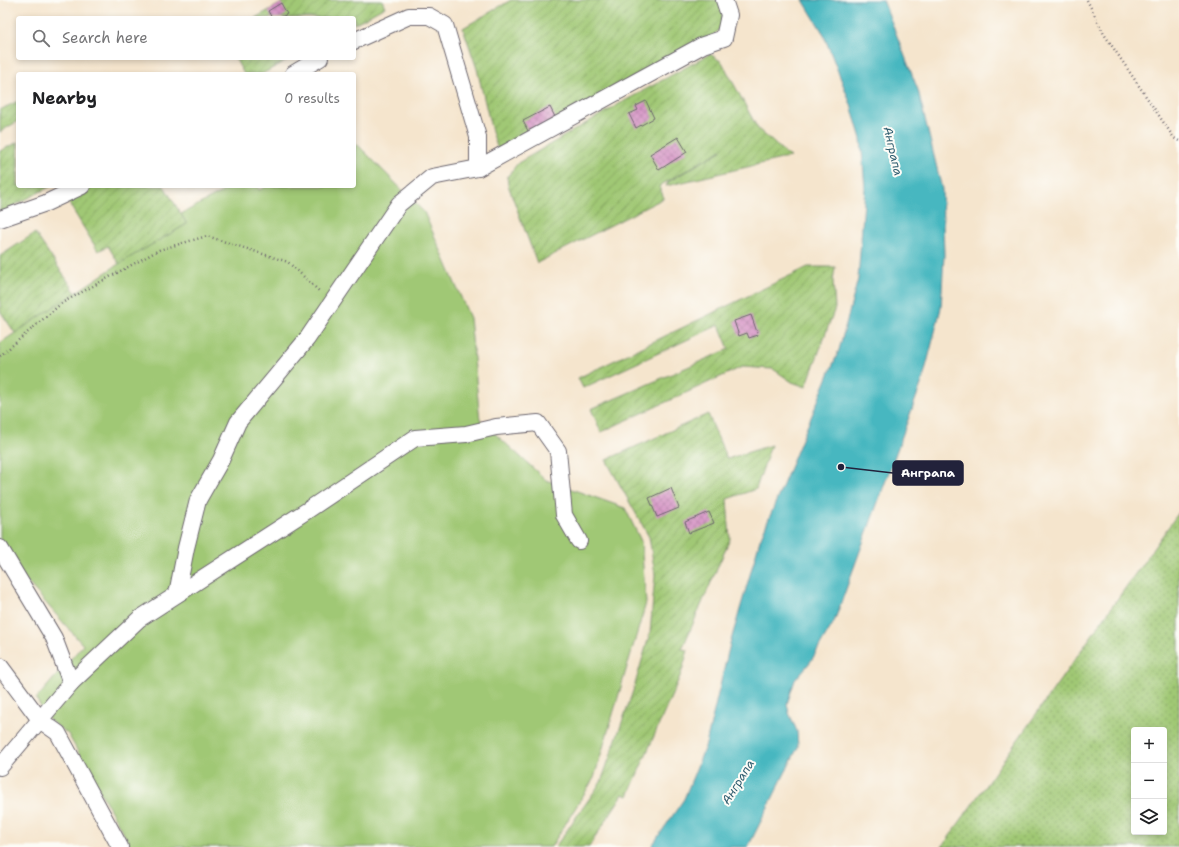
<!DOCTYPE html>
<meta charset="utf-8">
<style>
:root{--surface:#fff;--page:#f2f2f2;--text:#202124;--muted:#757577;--line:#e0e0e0}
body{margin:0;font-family:"Shantell Sans",sans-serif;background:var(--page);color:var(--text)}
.controls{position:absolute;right:12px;bottom:12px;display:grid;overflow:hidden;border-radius:4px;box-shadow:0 2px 6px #0003}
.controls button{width:36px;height:36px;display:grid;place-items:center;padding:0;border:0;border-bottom:1px solid var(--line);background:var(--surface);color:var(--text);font:20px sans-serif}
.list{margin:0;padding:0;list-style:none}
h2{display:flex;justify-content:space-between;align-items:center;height:52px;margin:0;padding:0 16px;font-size:17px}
h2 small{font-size:13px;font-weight:400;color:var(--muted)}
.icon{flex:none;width:22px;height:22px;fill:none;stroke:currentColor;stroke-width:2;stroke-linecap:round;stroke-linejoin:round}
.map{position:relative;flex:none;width:1179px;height:847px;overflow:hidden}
.search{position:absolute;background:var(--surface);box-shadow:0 2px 6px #0003;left:16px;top:16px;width:340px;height:44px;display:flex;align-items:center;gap:10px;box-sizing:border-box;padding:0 14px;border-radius:4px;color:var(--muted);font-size:15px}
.panel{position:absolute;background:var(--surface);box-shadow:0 2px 6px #0003;left:16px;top:72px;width:340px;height:116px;border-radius:4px}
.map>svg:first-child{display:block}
.grass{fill:url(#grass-dots);stroke:#617558;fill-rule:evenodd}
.garden{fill:url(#garden-furrows);stroke:#617558}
.pitch{fill:#a0c874;stroke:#617558}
.water{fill:#47b7c0;stroke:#346c7e}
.building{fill:url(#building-cross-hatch)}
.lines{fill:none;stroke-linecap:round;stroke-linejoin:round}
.minor-casing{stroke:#6c666e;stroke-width:18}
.path{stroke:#6c666e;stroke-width:2.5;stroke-dasharray:1 3;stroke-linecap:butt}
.minor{stroke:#fff;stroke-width:16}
.labels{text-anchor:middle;stroke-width:4;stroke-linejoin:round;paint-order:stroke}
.water-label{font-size:12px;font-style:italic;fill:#315e70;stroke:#fdfcf7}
.leader{fill:none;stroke:#22223b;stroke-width:1.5}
.callout-dot{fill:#22223b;stroke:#fdfcf7;stroke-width:1.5}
.callout{fill:#22223b;stroke:#22223b;stroke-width:1.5}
.callout-label{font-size:12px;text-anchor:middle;font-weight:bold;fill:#fff}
</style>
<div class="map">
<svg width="1179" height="847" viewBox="0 0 1179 847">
<defs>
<pattern id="grass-dots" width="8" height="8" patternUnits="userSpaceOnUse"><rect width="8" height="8" fill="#a0c874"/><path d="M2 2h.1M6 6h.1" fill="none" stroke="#82a260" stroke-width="1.8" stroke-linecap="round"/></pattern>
<pattern id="garden-furrows" width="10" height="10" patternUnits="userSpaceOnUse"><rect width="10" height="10" fill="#a0c874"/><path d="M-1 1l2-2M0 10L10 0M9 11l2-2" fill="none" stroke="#82a260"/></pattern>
<pattern id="building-cross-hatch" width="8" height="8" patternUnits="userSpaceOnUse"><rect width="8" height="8" fill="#d48fc3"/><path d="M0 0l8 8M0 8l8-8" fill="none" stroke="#ac74a0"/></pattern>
</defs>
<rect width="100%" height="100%" fill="#fdfcf7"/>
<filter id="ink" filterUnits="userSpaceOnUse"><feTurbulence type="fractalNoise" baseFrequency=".025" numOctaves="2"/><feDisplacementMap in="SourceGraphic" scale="8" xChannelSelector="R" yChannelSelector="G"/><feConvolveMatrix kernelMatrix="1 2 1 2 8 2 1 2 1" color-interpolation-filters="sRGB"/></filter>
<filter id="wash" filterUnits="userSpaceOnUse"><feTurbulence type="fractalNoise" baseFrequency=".012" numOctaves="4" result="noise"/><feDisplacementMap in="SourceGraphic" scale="16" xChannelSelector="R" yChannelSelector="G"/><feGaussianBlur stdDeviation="0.9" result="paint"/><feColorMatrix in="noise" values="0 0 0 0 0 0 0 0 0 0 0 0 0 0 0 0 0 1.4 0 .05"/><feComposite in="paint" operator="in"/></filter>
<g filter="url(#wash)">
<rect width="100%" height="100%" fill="#f5e5cd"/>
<path class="grass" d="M1179 512V847H942ZM1134 730H1164V832H1134Z"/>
<g class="garden">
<polygon points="287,0 382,0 385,7 354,24 354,18 255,18"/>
<polygon points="511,0 723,0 722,26 715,34 499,153 492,132 477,69 463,28"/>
<polygon points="710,54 722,62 758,129 790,157 666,186 668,182 722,150 659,186 664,198 537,263 508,185 507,177 518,163 619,104"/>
<polygon points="235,58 291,58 262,74 244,74"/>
<polygon points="18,101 18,121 0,132 0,110"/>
<polygon points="18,142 18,186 51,186 0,213 0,151"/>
<polygon points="85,186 164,186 187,224 119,264 108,246 98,251 65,197"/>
<polygon points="35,233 76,293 15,333 0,311 0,256"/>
<polygon points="808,267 835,267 833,281 835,308 806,387 792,382 773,369 742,367 601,432 591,409 729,349 719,325 583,388 578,378"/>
<polygon points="708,414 727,459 771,445 756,489 727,499 730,539 685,642 682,649 688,650 681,674 628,796 623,794 589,847 555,847 601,782 633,691 650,633 655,575 649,537 606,460"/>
</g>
<polygon class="pitch" points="355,142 424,212 470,318 480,420 546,480 625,508 641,541 646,603 594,778 551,847 131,847 68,734 50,721 36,699 83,645 22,576 0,557 0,343 117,265 187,224 181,214 233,186 257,186 259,190 268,186 354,186"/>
<polygon class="water" points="803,0 883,0 918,90 942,189 944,255 941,308 923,379 834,622 811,661 795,680 787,704 789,713 797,731 798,747 748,847 651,847 684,799 706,744 730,644 760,540 839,350 858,279 865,188 861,139 851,105 823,33"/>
<g id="blocks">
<g class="building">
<polygon points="281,3 287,14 280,18 272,18 268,11"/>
<polygon points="646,101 654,118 636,128 629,114 638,110 636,106"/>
<polygon points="550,107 557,121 530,135 523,121"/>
<polygon points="678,137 687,152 659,170 650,154"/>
<polygon points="751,315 758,335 749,338 747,333 739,336 734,321"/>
<polygon points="671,488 679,508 657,517 649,498"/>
<polygon points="709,512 714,523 689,533 685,522"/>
</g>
</g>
</g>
<g filter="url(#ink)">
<use href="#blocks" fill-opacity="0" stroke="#6c666e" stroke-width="1"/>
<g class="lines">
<g class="minor-casing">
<g id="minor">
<polyline points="354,41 409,16 429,16 445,25 478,137 478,168"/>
<polyline points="293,74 320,58"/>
<polyline points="0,219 46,203 82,186"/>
<polyline points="0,548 54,638 71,683 0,767"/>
<polyline points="177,594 186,548 198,500 221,460 238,422 307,339 399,204 432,177 478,168 703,45 724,38 729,15 724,0"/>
<polyline points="0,666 41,721 58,733 120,847"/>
<polyline points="71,683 139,619 308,510 415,438 466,434 496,427 538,423 558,451 564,515 579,541"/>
</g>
</g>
<g class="path">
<polyline points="1087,0 1104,34 1174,138 1179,141"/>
<polyline points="0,356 62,303 159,250 207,236 288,262 319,291"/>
</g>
<use href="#minor" class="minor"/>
</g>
</g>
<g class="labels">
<g class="water-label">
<text transform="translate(893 151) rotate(77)" y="4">Анграпа</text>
<text transform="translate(738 782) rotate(-58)" y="4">Анграпа</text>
</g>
</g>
<path class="leader" d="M841 467L893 473"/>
<circle class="callout-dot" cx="841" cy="467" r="4"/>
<rect class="callout" x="893" y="461" width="70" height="24" rx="4"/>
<g class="callout-label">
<text x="928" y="477">Анграпа</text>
</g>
</svg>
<div class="controls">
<button>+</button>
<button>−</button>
<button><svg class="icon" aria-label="layers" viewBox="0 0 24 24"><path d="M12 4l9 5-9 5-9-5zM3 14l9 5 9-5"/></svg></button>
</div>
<div class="search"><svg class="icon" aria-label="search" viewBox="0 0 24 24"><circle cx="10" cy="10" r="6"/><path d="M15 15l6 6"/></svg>Search here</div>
<section class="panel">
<h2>Nearby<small>0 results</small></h2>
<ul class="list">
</ul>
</section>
</div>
